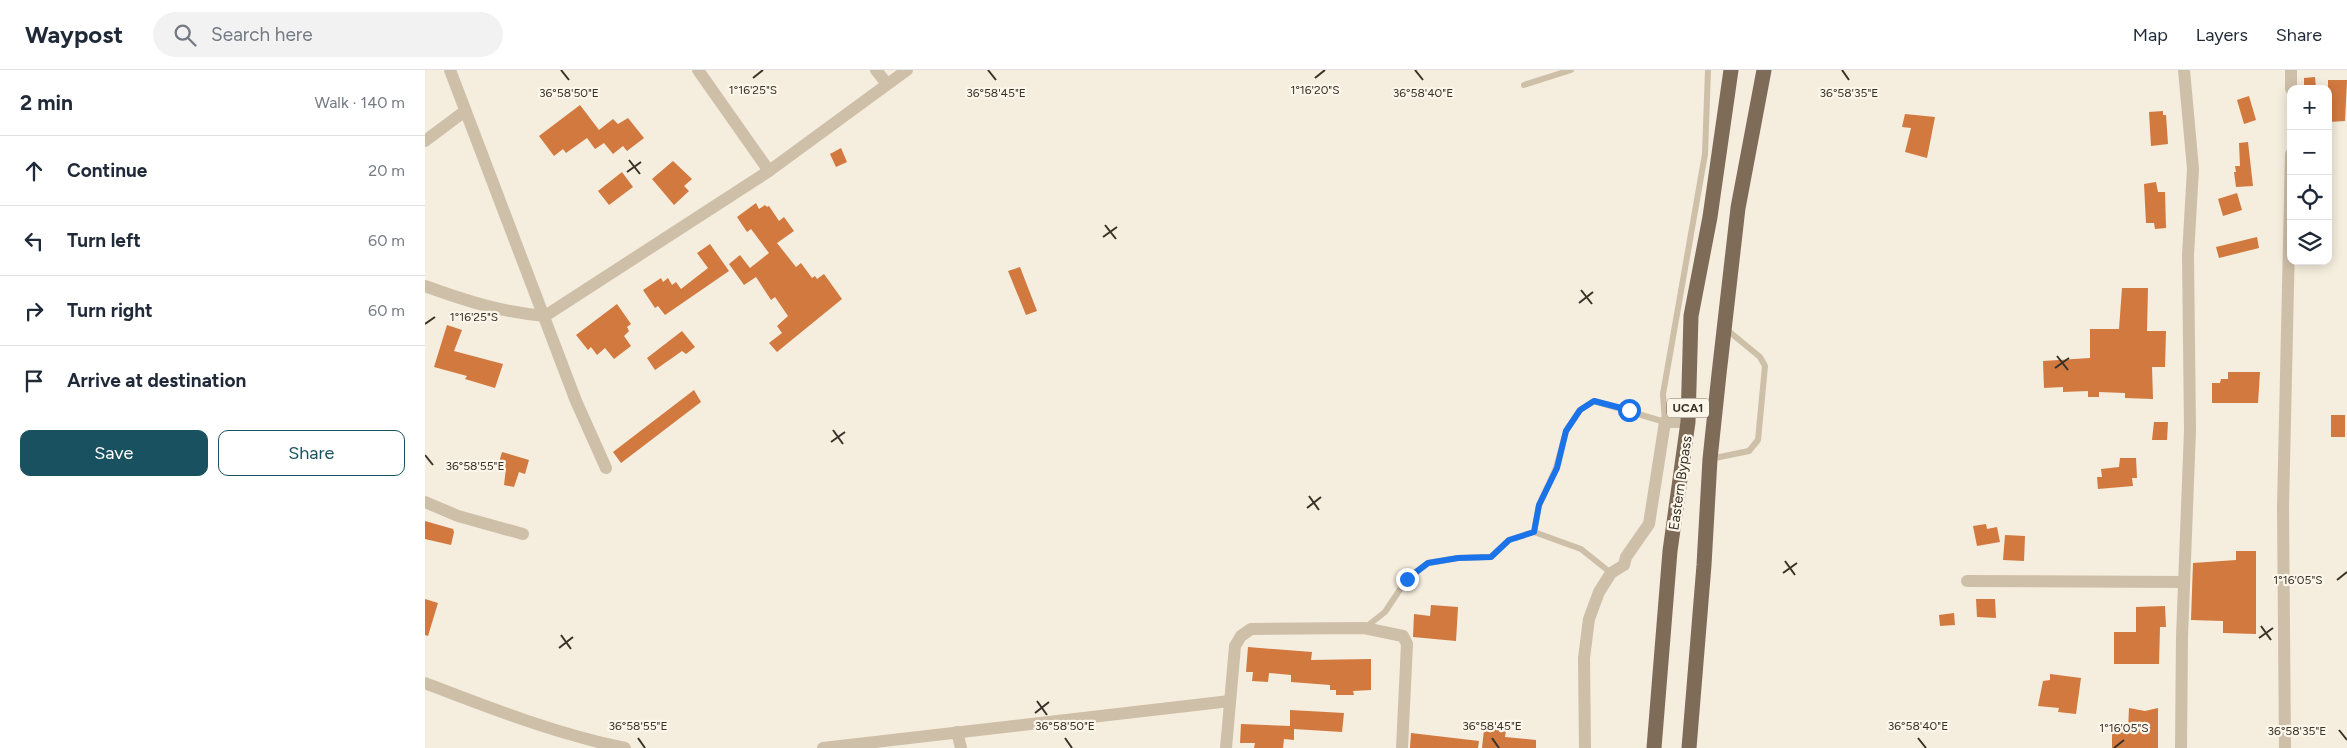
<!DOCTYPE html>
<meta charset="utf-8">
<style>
:root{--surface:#fff;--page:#f2f2f3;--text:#1f2937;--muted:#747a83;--line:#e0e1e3;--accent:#1a5160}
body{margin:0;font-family:Figtree,sans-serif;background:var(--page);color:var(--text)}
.controls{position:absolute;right:15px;top:15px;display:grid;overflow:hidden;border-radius:10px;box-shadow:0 2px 12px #0003}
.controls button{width:45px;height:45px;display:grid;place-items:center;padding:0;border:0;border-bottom:1px solid var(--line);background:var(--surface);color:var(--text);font:25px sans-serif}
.stop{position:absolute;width:15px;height:15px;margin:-11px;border:4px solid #1a73e8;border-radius:50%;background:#fff}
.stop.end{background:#1a73e8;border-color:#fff;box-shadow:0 1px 5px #0008}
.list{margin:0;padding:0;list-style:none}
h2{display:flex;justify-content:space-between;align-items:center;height:65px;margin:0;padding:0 20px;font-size:21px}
h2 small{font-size:16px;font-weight:400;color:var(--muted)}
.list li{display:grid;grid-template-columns:32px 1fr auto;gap:15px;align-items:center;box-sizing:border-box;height:70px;padding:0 20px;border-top:1px solid var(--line)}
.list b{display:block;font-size:19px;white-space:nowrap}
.list em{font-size:16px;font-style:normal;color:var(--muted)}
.actions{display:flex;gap:10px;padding:15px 20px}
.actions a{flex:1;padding:11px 0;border:1px solid var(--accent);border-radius:10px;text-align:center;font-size:18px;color:var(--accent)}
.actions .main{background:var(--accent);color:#fff}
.icon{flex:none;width:28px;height:28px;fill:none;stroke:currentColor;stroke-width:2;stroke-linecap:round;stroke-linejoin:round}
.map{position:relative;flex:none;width:1922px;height:678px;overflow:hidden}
header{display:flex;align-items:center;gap:30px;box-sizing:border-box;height:70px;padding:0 25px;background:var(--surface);border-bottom:1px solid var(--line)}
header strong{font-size:24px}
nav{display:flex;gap:28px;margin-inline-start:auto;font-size:18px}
.search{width:350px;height:45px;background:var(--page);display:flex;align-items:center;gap:12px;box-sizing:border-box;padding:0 18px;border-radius:28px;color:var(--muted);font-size:19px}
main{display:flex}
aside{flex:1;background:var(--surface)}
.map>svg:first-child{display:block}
.building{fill:#d1793f}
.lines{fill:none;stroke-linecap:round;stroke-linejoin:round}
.lane{stroke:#cebfa8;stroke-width:6}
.street{stroke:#cebfa8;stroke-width:12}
.primary{stroke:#7e6b58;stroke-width:15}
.route{stroke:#1a73e8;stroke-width:6}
.ticks{fill:none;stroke:#3a3129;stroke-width:2}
.labels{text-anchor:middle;stroke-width:4.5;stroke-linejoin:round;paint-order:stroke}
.shield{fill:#fcf6ea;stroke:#746c63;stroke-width:1}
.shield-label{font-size:12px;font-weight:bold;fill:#3a3129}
.street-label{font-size:14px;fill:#3a3129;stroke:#fcf6ea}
.ticks-label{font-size:12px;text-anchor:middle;fill:#3a3129;stroke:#fcf6ea;stroke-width:4.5;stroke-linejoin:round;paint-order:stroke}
</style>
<header>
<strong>Waypost</strong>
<div class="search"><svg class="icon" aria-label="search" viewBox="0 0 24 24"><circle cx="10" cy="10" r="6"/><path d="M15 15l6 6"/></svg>Search here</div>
<nav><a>Map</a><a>Layers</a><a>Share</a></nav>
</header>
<main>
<aside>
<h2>2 min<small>Walk · 140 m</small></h2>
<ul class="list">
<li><svg class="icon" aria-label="ahead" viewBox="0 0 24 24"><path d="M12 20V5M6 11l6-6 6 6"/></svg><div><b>Continue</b></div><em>20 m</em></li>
<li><svg class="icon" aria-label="left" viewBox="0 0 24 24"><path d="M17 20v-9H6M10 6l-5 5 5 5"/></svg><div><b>Turn left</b></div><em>60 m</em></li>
<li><svg class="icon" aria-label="right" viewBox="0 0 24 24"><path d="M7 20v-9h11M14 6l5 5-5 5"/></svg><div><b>Turn right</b></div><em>60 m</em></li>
<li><svg class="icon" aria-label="arrive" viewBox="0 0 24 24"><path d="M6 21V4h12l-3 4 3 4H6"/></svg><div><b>Arrive at destination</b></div></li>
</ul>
<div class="actions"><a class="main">Save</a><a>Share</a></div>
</aside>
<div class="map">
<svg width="1922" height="678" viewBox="0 0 1922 678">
<rect width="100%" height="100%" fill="#f5eddd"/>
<g class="building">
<polygon points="1890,7 1891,19 1879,19 1879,8"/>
<polygon points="1903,10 1922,10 1920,51 1903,52"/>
<polygon points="1824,26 1831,50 1819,54 1812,30"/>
<polygon points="155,35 174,60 188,49 193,54 203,48 219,68 202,81 198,76 188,84 179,73 170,79 162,68 141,83 138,79 129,86 114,66"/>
<polygon points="1738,41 1738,45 1741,45 1743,74 1726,76 1724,42"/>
<polygon points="1480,44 1510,47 1502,88 1480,82 1486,58 1477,57"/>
<polygon points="1823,72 1828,116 1811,117 1809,102 1811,102 1810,96 1815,96 1814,73"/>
<polygon points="416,78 422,92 411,97 405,84"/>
<polygon points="248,91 267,109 259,116 264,121 249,135 227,109"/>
<polygon points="197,102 208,117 184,135 173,121"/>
<polygon points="1731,112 1733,122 1740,122 1741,158 1730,159 1729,153 1721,153 1719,114"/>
<polygon points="1812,123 1817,140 1798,146 1793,129"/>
<polygon points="331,133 334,139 340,135 342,137 344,136 354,151 359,147 369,161 352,173 371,197 376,193 387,208 390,206 392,209 399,204 417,229 352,282 344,273 357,263 352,256 363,246 350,227 346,230 331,207 319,215 304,194 315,185 325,198 344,183 326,159 322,162 312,147"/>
<polygon points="1832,167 1834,178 1794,188 1791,177"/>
<polygon points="285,174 304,201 240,245 233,236 230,238 218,220 236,208 238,212 243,208 247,215 251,212 256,219 283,198 272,183"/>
<polygon points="595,197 612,241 601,245 583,201"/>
<polygon points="1697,218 1723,218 1722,261 1741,261 1740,297 1727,297 1728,329 1700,328 1700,323 1674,322 1674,327 1663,327 1663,321 1638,322 1638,317 1619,318 1618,291 1665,288 1665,259 1694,259"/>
<polygon points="192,234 206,254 202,257 204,261 199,266 206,276 189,289 180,278 172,285 166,277 163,280 151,265"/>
<polygon points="22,255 37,260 29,281 78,294 70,318 40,309 42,306 9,297"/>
<polygon points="257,261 270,277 261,284 257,281 230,300 222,288"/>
<polygon points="1803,302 1835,302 1833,333 1787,333 1787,313 1795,313 1796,309 1803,309"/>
<polygon points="269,320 276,332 196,393 188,382"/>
<rect x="1906" y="345" width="14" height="22"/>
<polygon points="1729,352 1743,352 1742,370 1727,370"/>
<polygon points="77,382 104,390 100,404 94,402 89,417 79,415 81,398 73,396"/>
<polygon points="1695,388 1711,388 1712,408 1707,408 1708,416 1673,419 1672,407 1677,407 1676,399 1694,397"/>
<polygon points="0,451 28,459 29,462 26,475 0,469"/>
<polygon points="1561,454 1562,459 1572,457 1575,472 1552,476 1548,456"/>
<polygon points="1580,465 1600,466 1599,491 1578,490"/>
<polygon points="1811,481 1831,481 1831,564 1798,563 1798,551 1766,550 1768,493 1811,490"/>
<polygon points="0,529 13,533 3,566 0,565"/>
<polygon points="1551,529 1570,529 1571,548 1552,547"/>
<polygon points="1006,535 1033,537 1031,571 988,567 989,544 1005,546"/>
<polygon points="1740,536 1741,557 1735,557 1734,594 1689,594 1689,562 1711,562 1711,537"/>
<polygon points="1529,543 1530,555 1515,556 1514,545"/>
<polygon points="823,577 887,582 886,590 946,589 946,620 928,621 929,625 911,625 911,620 905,620 905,615 866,612 866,605 844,603 843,612 827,611 828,602 821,602"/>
<polygon points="1625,604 1656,608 1651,644 1633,642 1634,638 1613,636 1618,611 1625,610"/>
<polygon points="1704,638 1720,641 1733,638 1733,678 1687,678 1687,661 1703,660"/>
<polygon points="865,640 919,643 917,662 869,659 869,670 859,669 858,678 829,678 830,673 815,673 816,654 865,656"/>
<polygon points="1060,650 1073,651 1073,660 1081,660 1080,667 1111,670 1111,678 1057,678"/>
<polygon points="986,663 1054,671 1053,678 985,678"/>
</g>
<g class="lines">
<g class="lane">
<polyline points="1099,15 1146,0"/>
<polyline points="1285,389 1324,381 1333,370 1340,296 1335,287 1301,259"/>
<polyline points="1186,503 1156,479 1109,462 1114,435 1131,398 1141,361 1155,340 1169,331 1240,352 1238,324 1280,84 1283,0"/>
<polyline points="941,557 960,542 982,509 1003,493 1033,488 1066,487 1084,470 1109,462"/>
</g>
<g class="street">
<polyline points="25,0 151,331 181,398"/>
<polyline points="273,0 344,101"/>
<polyline points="451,0 462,14"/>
<polyline points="1866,0 1866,19"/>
<polyline points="0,71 40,41"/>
<path d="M0 216C41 231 76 242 120 246L344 101 482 0"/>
<polyline points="0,432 33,446 98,464"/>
<polyline points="1542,511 1759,512"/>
<path d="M0 613C65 638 131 664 200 678"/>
<polyline points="532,662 536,678"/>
<polyline points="398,678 805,631"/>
<polyline points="801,678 810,576 816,566 826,559 939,558 978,566 982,574 977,678"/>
<polyline points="1160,678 1159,588 1164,549 1174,522 1186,503 1199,495 1201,487 1224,454 1240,352 1263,352"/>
<polyline points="1756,678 1757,567 1765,360 1763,185 1768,99 1759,0"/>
<polyline points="1860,678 1858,438 1866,84"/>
</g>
<g class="primary">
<polyline points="1229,678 1245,481 1263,352 1266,246 1285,147 1306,0"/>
<polyline points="1264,678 1279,495 1285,389 1294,304 1313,138 1339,0"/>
</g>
</g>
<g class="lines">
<polyline class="route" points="982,509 1003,493 1033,488 1066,487 1084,470 1109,462 1114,435 1132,398 1141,361 1155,340 1169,331 1204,340"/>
</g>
<path class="ticks" d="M136 0 144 10M563 0 571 10M990 0 998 10M1417 0 1424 10M328 8 338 0M890 8 900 0M204 90 215 104M202 102 216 92M680 155 691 169M678 167 692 157M1156 220 1167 234M1154 233 1168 222M0 254 10 247M1632 286 1643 300M1630 298 1644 288M408 360 418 374M406 372 420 362M0 385 8 395M884 426 894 440M882 438 896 427M1360 491 1370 505M1358 503 1372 493M1912 510 1922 502M1836 556 1846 570M136 565 146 579M1834 568 1848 558M134 578 148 567M612 631 622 645M610 643 624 632M1914 660 1922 670M213 668 220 678M640 668 647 678M1067 668 1074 678M1493 668 1501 678M1689 678 1699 670"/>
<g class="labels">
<rect class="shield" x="1242" y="328.5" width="42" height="19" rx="4"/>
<g class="shield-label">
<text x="1263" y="342">UCA1</text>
</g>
<g class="street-label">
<text transform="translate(1255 413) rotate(-82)" y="5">Eastern Bypass</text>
</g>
</g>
<g class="ticks-label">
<text x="890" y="24">1°16'20"S</text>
<text x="328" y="24">1°16'25"S</text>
<text x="144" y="27">36°58'50"E</text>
<text x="571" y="27">36°58'45"E</text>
<text x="1424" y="27">36°58'35"E</text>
<text x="998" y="27">36°58'40"E</text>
<text x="49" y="251">1°16'25"S</text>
<text x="50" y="400">36°58'55"E</text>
<text x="1873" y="514">1°16'05"S</text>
<text x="213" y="660">36°58'55"E</text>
<text x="640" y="660">36°58'50"E</text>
<text x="1067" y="660">36°58'45"E</text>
<text x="1493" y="660">36°58'40"E</text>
<text x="1699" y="662">1°16'05"S</text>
<text x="1872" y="665">36°58'35"E</text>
</g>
</svg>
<div class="controls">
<button>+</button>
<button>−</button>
<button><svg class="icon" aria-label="locate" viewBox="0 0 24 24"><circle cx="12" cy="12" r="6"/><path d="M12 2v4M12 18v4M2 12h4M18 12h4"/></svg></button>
<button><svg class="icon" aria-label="layers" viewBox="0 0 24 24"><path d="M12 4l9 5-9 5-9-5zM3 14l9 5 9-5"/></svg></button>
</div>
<div class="stop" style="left:1204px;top:340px"></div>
<div class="stop end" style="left:982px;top:509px"></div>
</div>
</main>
